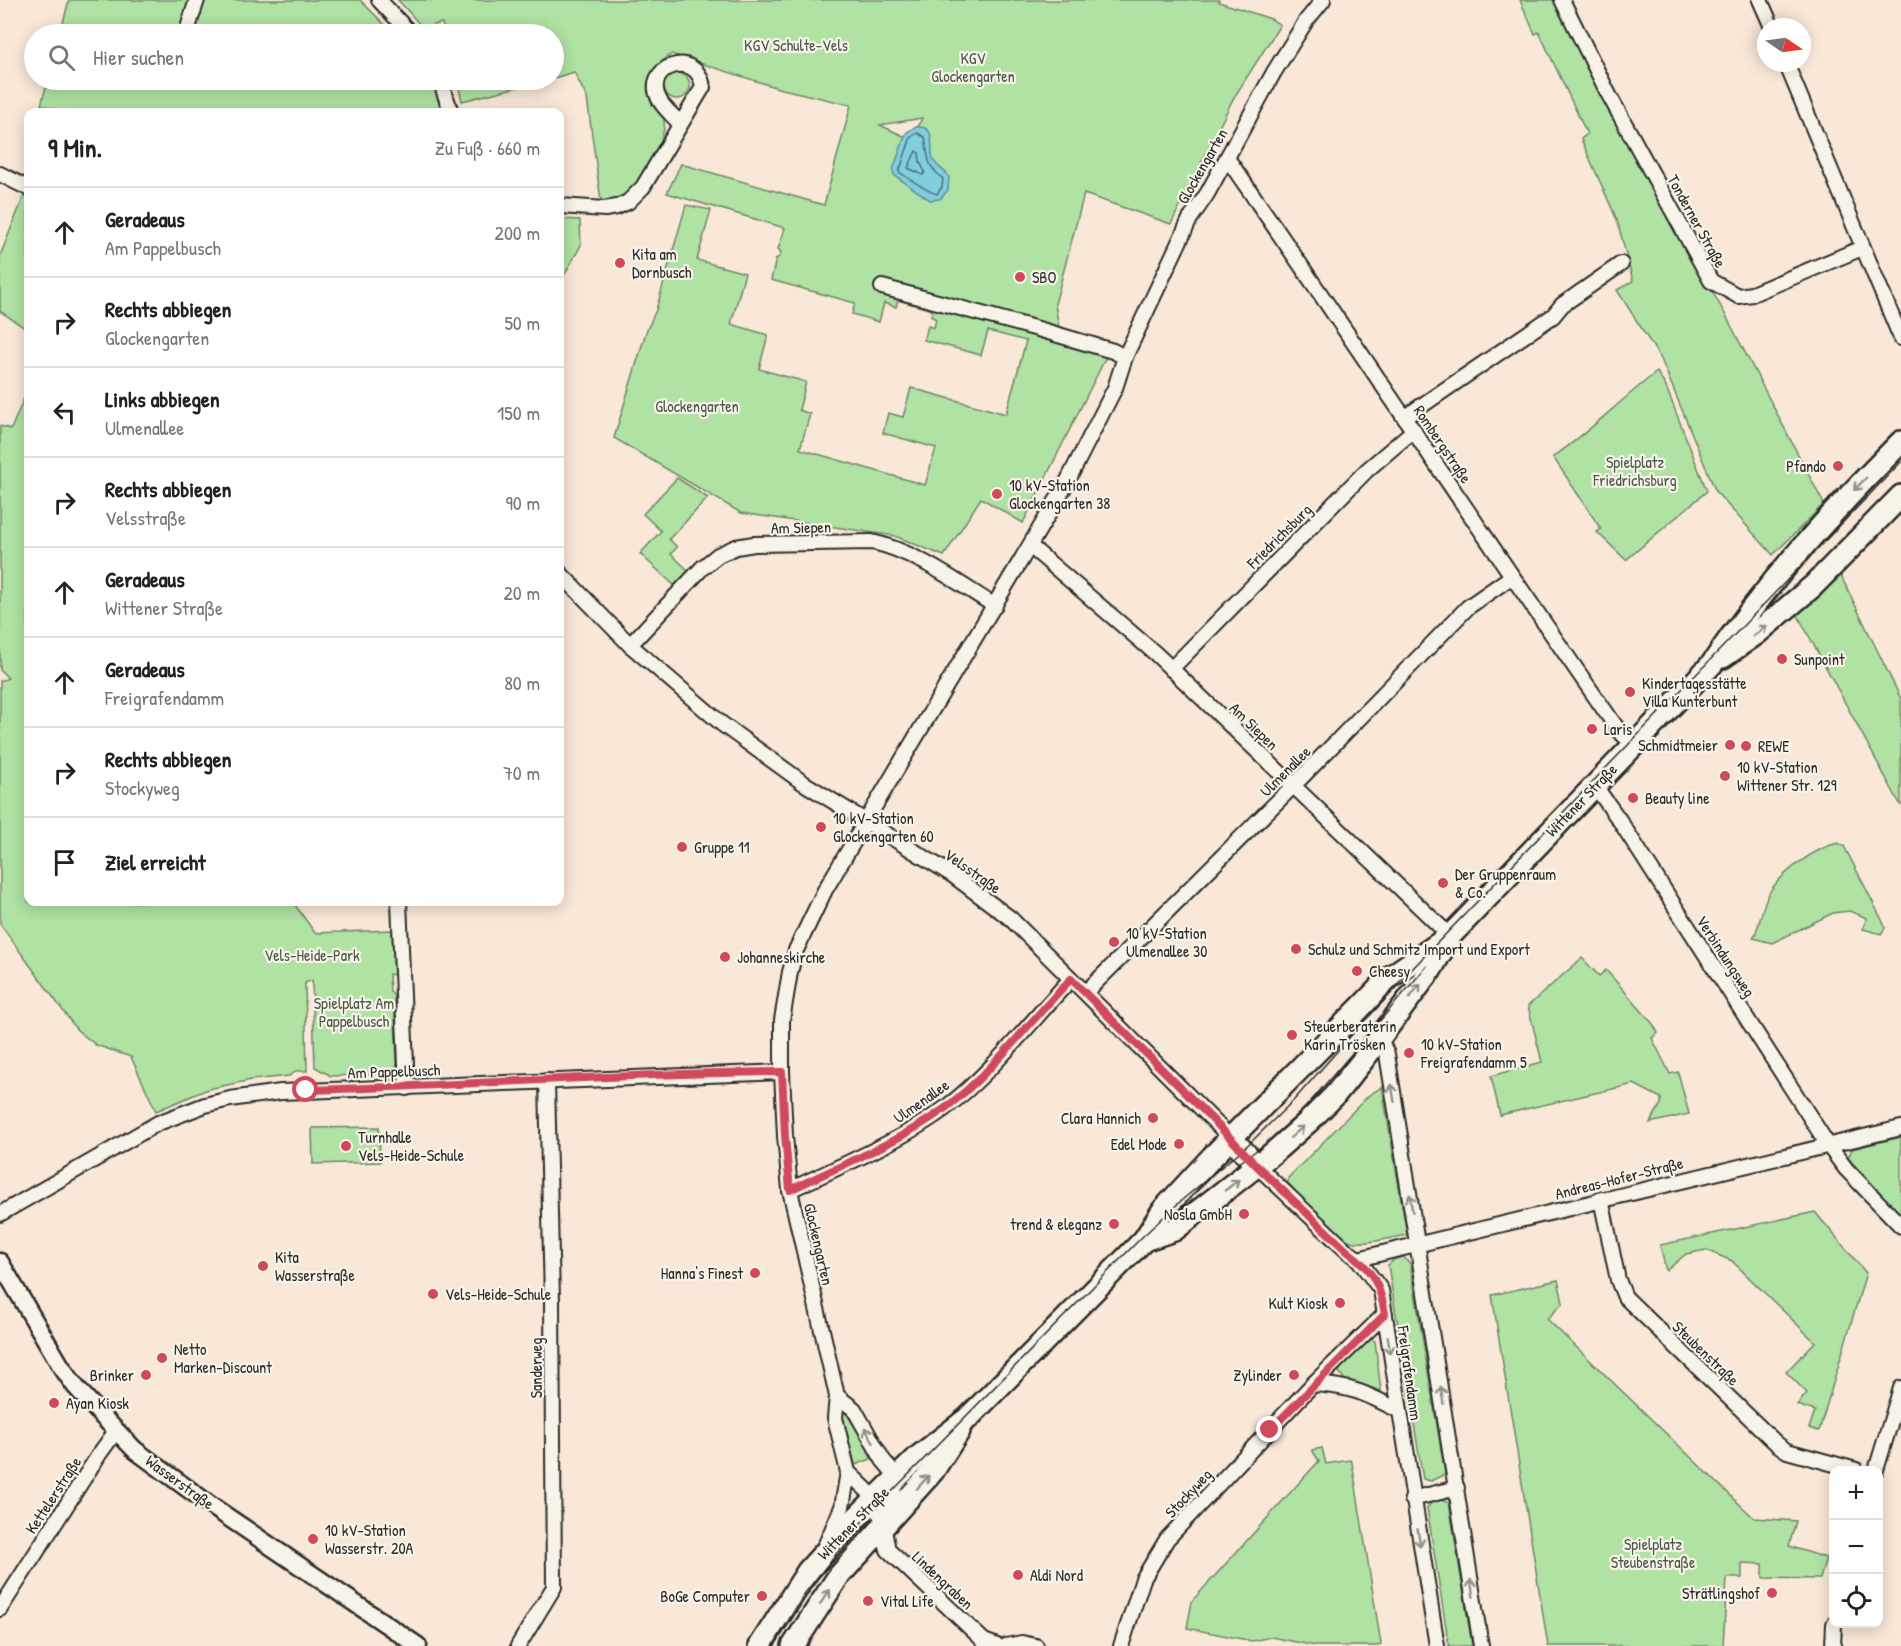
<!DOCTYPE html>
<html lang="de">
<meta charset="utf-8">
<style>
:root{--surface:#fff;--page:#f2f2f2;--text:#222;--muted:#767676;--line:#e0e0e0}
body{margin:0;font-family:"Patrick Hand",sans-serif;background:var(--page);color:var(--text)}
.controls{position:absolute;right:18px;bottom:18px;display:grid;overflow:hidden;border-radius:12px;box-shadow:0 3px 15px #0003}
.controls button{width:54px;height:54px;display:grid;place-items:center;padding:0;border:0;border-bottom:2px solid var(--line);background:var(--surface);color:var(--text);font:30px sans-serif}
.compass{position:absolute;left:1757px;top:18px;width:54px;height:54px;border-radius:50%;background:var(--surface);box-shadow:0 3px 15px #0003;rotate:103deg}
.stop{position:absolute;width:18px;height:18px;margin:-14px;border:4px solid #d1495b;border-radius:50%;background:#fff}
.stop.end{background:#d1495b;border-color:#fff;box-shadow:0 2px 6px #0008}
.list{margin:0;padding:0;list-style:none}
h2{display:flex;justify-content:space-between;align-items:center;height:78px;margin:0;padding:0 24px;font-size:26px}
h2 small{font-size:20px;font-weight:400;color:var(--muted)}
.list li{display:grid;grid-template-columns:39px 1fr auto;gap:18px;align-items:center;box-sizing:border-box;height:90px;padding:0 24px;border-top:2px solid var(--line)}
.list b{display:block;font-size:22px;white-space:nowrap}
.list p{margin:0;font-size:20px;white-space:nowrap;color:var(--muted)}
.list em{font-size:20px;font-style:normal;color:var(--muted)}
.icon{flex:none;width:33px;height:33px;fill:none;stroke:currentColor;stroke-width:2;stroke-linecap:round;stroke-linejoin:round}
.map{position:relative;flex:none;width:1901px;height:1646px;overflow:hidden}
.search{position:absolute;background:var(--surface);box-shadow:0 3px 15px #0003;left:24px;top:24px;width:540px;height:66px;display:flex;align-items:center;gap:15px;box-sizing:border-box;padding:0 21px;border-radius:33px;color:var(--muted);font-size:22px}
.panel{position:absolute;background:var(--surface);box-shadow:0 3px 15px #0003;left:24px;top:108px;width:540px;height:798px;border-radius:12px}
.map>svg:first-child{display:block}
.green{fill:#afe2a3;stroke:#6d8667;stroke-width:1.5;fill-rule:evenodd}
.water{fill:#80cede;stroke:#5e8d96;stroke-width:1.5}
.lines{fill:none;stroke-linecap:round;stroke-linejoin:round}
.shore{stroke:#4d6c73;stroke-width:1.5}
.minor-casing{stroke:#2b2b2b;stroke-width:18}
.tertiary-casing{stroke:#2b2b2b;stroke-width:21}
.primary-casing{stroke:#2b2b2b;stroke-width:26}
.minor{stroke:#f7f3e8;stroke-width:14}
.tertiary{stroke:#f7f3e8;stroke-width:16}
.primary{stroke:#f7f3e8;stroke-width:21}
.tram{stroke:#2b2b2b;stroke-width:1.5}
.oneway{stroke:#918f8a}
.route{stroke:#d1495b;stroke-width:8}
.poi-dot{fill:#d1495b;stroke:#f7f3e8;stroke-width:2}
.labels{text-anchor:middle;stroke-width:4.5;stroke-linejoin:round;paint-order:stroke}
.park-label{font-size:16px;fill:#4c5949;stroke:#f7f3e8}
.street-label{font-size:16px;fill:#2b2b2b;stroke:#f7f3e8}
.poi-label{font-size:16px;fill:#2b2b2b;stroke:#f7f3e8;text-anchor:start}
</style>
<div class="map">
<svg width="1901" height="1646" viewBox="0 0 1901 1646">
<rect width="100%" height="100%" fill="#f9e7d7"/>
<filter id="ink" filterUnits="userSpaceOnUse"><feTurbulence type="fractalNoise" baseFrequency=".0167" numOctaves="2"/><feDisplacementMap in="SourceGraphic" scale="12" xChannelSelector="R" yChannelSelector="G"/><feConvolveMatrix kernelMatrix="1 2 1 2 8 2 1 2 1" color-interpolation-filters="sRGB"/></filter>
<g filter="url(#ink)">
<g class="green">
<polygon points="69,0 360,0 394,34 60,34"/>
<path d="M398 0H1219V2L1271 19 1280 25 1233 99 1171 224 1084 194 1055 304 1059 328 1113 343 1023 523 981 498 944 556 895 536 741 513 614 438 646 332 656 310 686 205 711 210 697 260 745 273 731 324 768 335 759 369 806 382 799 410 810 414 800 449 925 485 936 448 883 433 888 413 903 417 911 388 1006 414 1026 341 988 331 981 355 924 340 928 326 934 328 936 319 931 316 932 310 898 300 896 307 884 303 879 322 852 314 855 303 771 280 776 259 780 256 781 252 778 249 785 228 667 193 681 164 824 205 851 105 778 88 672 54C662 61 650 68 648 82 646 98 662 105 664 120 667 139 642 182 627 194 619 200 611 202 601 201L587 98 574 72 554 78V34H445L442 23 423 28ZM922 118 912 140 880 125Z"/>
<polygon points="1520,0 1555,0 1642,167 1725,314 1824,504 1773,555 1716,492 1661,359 1617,290 1633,281 1617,220 1581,139 1587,134 1539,32 1535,34"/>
<circle cx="677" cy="86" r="13"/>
<polygon points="48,80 429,80 434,87 442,112 64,112 41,105"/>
<polygon points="457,80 546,80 462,101"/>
<polygon points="24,196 28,199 28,330 0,311 0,256"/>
<polygon points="560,219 580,220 581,245 560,283"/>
<path d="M1657 372 1666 387 1707 491 1626 560 1597 532 1601 529 1553 457C1590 432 1621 399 1657 372Z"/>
<polygon points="28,389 28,902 293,902 315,933 392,930 394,975 389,974 390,992 394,995 397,1063 396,1068 388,1074 331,1076 315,1067 312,980 305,983 307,1071 296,1071 289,1076 251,1080 208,1089 156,1111 131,1057 96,1045 77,1030 0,924 0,681 8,678 0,670 0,426 11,429"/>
<polygon points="677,478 708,498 669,539 677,547 671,554 689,571 675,586 640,554 661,531 643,514"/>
<polygon points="1841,576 1901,699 1901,806 1797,614"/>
<path d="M1838 843 1844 846 1883 922 1885 928 1881 934 1863 929 1867 918 1849 911 1833 913 1772 943 1753 938C1761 925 1761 907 1769 893 1781 873 1815 848 1838 843Z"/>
<polygon points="1582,958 1599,976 1606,970 1653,1024 1658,1033 1652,1038 1670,1074 1678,1072 1689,1114 1650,1123 1661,1104 1661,1098 1634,1084 1500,1115 1491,1076 1542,1062 1528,1006"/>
<path d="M1382 1087 1407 1235C1390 1238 1371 1244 1355 1242 1334 1239 1303 1199 1288 1183V1178L1369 1095Z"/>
<polygon points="379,1127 380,1162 313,1164 312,1128"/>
<polygon points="1901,1137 1901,1215 1848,1158 1852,1149"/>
<polygon points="1815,1212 1866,1273 1819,1431 1809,1428 1815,1411 1797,1405 1807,1393 1786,1372 1815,1342 1732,1261 1706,1250 1686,1254 1666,1271 1660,1245"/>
<polygon points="1403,1257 1410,1263 1445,1474 1431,1481 1423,1479 1388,1265 1395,1259"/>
<polygon points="1558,1280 1563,1303 1547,1319 1754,1518 1796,1521 1789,1546 1826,1558 1820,1579 1763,1578 1763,1564 1742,1563 1742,1578 1727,1578 1723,1646 1548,1646 1492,1295"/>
<polygon points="1370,1339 1375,1341 1381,1391 1345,1380 1339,1372 1341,1366"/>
<polygon points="845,1411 865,1442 871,1459 855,1465 842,1412"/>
<polygon points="1322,1448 1326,1464 1350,1460 1352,1462 1381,1644 1378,1646 1316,1646 1271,1637 1252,1641 1187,1628 1192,1601 1319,1461 1312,1450"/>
<polygon points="1441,1500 1449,1503 1472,1646 1449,1646 1427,1508 1433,1501"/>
</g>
<path class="water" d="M915 127C938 125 929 146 933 159 936 167 945 170 949 177L948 190 940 199 930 200 894 175 893 170 906 133Z"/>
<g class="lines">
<g class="shore">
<path d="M917 133 925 137C929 158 925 164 943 179L942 187 937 194C931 193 905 176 899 172L911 137Z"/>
<polygon points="916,151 919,153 920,162 925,172 923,175 908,168"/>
</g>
<g class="minor-casing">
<g id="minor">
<polyline points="379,0 411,34"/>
<polyline points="1562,0 1609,95 1711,281 1738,296 1752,294 1862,248"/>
<polyline points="1760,0 1772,27"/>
<polyline points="186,34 197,0"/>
<polyline points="1786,63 1901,338"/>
<polyline points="440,80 451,112"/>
<path d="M1227 158C1359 348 1486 541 1619 731L1634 745"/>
<polyline points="0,174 28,188"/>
<path d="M560 206 605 209 617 207 628 202 643 187 703 87C697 47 642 67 659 99 663 108 674 116 680 124"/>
<polyline points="882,287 1038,329 1113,351 1125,357"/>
<polyline points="1405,417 1553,316 1562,305 1621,264"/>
<polyline points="1030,546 1156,654 1450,936"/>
<polyline points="560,573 630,645 722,724 802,782 951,874 1010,918 1231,1138"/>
<path d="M630 645 702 568 718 555 736 547 754 544 872 542C915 551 958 583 995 606"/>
<polyline points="1171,669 1367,470 1414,430"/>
<polyline points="1595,786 1620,821 1828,1145 1846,1169 1901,1226"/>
<polyline points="399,902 407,1088"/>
<polyline points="1086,992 1293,786 1468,607 1511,577"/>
<polyline points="1379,1037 1387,1054 1481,1646"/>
<polyline points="1257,1166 1347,1251 1358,1259 1381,1290 1437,1646"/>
<path d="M790 1190C842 1165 897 1143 944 1109 992 1073 1030 1022 1071 979"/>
<polyline points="1601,1199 1618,1280 1625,1297 1777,1444 1787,1451 1856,1470"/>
<polyline points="0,1214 158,1123 205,1105 230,1099 281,1092 782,1072"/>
<polyline points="1358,1259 1901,1128"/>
<path d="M1313 1384C1351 1386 1365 1393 1398 1410"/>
<polyline points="837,1396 854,1409 883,1460 897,1477 885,1521"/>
<polyline points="1876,1470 1901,1388"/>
<polyline points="848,1472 876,1499 883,1525 888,1550 984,1641 997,1646"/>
<polyline points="1412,1499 1457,1488"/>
<polyline points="826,1544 842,1507 848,1472 835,1418 837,1396 790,1190 785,1136 782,1072 782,1020 790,972 796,950 825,890 1065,486 1115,388 1125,357 1190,219 1207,194 1274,72 1306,21 1323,0"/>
<polyline points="0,1609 100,1453 116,1431"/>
<polyline points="518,1646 554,1587 552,1301 547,1081"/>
<polyline points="1006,1646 1022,1643 1036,1646"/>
<polyline points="1121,1646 1143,1579 1167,1539 1313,1384 1385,1314"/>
<polyline points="1833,1646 1834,1624"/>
</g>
</g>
<g class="tertiary-casing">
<polyline id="tertiary" points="0,1262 61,1366 75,1386 101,1415 135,1450 210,1505 418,1646"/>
</g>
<g class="primary-casing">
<g id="primary">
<polyline points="1723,657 1756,634 1813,586 1901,496"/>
<polyline points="1231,1138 1257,1166"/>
<polyline points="1144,1240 1174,1230 1273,1153 1308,1122 1334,1096 1363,1060 1430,971 1447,942"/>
<path d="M760 1646 808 1571 852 1522 918 1457 968 1418 1144 1240 1163 1210 1212 1157 1361 1007 1390 977 1450 936 1712 664C1768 581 1831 513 1901 442"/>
<polyline points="793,1646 838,1577 933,1471 959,1431"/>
</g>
</g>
<use href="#minor" class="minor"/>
<use href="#tertiary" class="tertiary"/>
<use href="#primary" class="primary"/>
<g class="tram">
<polyline points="1235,1166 1265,1144 1305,1108 1427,966"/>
<polyline points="773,1646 805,1593 859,1525 1142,1237 1182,1200 1250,1143 1294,1100 1386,996 1901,462"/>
</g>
</g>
<defs><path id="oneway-shaft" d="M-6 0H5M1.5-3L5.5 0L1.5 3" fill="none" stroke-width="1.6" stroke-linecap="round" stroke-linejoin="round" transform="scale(1.5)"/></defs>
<g class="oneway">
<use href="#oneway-shaft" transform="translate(1860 484) rotate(134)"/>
<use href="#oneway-shaft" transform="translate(1760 631) rotate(-38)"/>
<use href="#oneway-shaft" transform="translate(1415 991) rotate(-52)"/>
<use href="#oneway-shaft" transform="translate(1393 1093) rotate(-99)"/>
<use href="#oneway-shaft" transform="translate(1297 1132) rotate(-41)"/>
<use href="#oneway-shaft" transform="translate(1232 1185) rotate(-38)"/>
<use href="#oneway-shaft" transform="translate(1411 1203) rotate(-99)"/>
<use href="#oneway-shaft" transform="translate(1389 1345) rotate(82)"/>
<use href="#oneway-shaft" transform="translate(1442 1395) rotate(-99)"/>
<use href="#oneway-shaft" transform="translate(869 1435) rotate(-120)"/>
<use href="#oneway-shaft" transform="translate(923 1482) rotate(-48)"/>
<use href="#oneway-shaft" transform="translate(1419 1538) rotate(81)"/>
<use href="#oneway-shaft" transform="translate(1472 1588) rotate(-99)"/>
<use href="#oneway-shaft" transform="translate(825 1597) rotate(-55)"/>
</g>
</g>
<g class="lines" filter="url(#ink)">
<path class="route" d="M306 1090C465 1086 623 1073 782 1072L785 1136 790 1190C842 1165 897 1143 944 1109 992 1073 1029 1022 1071 979L1212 1119 1257 1166 1347 1251C1372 1269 1380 1284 1385 1314L1270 1430"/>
</g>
<g class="poi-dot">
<circle cx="620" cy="263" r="6"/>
<circle cx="1020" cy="277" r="6"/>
<circle cx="1838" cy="466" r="6"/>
<circle cx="997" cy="494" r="6"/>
<circle cx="1782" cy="659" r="6"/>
<circle cx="1630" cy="692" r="6"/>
<circle cx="1592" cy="729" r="6"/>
<circle cx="1730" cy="745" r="6"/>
<circle cx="1746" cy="746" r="6"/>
<circle cx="1725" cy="776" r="6"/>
<circle cx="1633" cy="798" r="6"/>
<circle cx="821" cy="827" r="6"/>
<circle cx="682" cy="847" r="6"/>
<circle cx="1443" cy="883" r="6"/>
<circle cx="1114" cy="942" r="6"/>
<circle cx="1296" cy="949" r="6"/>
<circle cx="725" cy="957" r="6"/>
<circle cx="1357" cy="971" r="6"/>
<circle cx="1292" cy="1035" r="6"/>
<circle cx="1409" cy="1053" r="6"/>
<circle cx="1153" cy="1118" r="6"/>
<circle cx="1179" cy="1144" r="6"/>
<circle cx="346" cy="1146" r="6"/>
<circle cx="1244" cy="1214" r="6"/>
<circle cx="1114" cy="1224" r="6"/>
<circle cx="263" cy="1266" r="6"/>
<circle cx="755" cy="1273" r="6"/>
<circle cx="433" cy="1294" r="6"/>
<circle cx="1340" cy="1303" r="6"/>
<circle cx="162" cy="1358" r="6"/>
<circle cx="146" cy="1375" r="6"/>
<circle cx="1294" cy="1375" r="6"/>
<circle cx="54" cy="1403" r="6"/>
<circle cx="313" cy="1539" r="6"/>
<circle cx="1018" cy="1575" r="6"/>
<circle cx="1772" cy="1593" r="6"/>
<circle cx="762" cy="1596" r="6"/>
<circle cx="868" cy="1601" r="6"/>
</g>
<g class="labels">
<g class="park-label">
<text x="796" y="51">KGV Schulte-Vels</text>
<text x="973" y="64">KGV<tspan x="973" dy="18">Glockengarten</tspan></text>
<text x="697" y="412">Glockengarten</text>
<text x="1635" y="468">Spielplatz<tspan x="1635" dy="18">Friedrichsburg</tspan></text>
<text x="312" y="961">Vels-Heide-Park</text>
<text x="354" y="1009">Spielplatz Am<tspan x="354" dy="18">Pappelbusch</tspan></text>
<text x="1653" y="1550">Spielplatz<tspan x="1653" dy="18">Steubenstraße</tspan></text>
</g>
<g class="street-label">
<text transform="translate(1202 166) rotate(-60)" y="6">Glockengarten</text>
<text transform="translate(1697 221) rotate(61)" y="6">Tonderner Straße</text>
<text transform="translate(1443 444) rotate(56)" y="6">Rombergstraße</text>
<text transform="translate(801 527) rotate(-1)" y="6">Am Siepen</text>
<text transform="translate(1279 536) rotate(-45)" y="6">Friedrichsburg</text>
<text transform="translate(1254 726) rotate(44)" y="6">Am Siepen</text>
<text transform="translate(1285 771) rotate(-45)" y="6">Ulmenallee</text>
<text transform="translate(1581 800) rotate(-46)" y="6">Wittener Straße</text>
<text transform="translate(973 871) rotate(35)" y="6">Velsstraße</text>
<text transform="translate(1726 956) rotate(57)" y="6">Verbindungsweg</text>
<text transform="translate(394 1071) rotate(-2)" y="6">Am Pappelbusch</text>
<text transform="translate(921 1101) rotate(-35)" y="6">Ulmenallee</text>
<text transform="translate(1619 1178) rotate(-14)" y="6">Andreas-Hofer-Straße</text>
<text transform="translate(819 1244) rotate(77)" y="6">Glockengarten</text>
<text transform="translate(1706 1353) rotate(44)" y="6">Steubenstraße</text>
<text transform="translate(536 1368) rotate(-90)" y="6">Sanderweg</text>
<text transform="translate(1410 1373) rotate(82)" y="6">Freigrafendamm</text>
<text transform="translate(180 1482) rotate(36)" y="6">Wasserstraße</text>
<text transform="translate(1188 1493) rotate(-47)" y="6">Stockyweg</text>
<text transform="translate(53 1495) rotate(-57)" y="6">Kettelerstraße</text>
<text transform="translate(853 1523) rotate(-46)" y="6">Wittener Straße</text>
<text transform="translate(943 1580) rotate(43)" y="6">Lindengraben</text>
</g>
<g class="poi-label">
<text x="632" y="260">Kita am<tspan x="632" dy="18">Dornbusch</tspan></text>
<text x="1032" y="283">SBO</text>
<text x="1826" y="472" text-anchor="end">Pfando</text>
<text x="1009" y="491">10 kV-Station<tspan x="1009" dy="18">Glockengarten 38</tspan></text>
<text x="1794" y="665">Sunpoint</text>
<text x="1642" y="689">Kindertagesstätte<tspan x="1642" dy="18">Villa Kunterbunt</tspan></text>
<text x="1604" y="735">Laris</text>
<text x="1718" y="751" text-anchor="end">Schmidtmeier</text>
<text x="1758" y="752">REWE</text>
<text x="1737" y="773">10 kV-Station<tspan x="1737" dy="18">Wittener Str. 129</tspan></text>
<text x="1645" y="804">Beauty line</text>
<text x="833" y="824">10 kV-Station<tspan x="833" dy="18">Glockengarten 60</tspan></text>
<text x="694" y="853">Gruppe 11</text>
<text x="1455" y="880">Der Gruppenraum<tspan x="1455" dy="18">&amp; Co.</tspan></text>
<text x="1126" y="939">10 kV-Station<tspan x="1126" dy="18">Ulmenallee 30</tspan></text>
<text x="1308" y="955">Schulz und Schmitz Import und Export</text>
<text x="737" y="963">Johanneskirche</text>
<text x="1369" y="977">Cheesy</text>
<text x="1304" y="1032">Steuerberaterin<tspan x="1304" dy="18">Karin Trösken</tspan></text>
<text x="1421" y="1050">10 kV-Station<tspan x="1421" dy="18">Freigrafendamm 5</tspan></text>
<text x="1141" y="1124" text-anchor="end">Clara Hannich</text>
<text x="358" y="1143">Turnhalle<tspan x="358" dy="18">Vels-Heide-Schule</tspan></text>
<text x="1167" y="1150" text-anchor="end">Edel Mode</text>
<text x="1232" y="1220" text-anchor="end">Nosla GmbH</text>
<text x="1102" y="1230" text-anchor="end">trend &amp; eleganz</text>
<text x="275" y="1263">Kita<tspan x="275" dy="18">Wasserstraße</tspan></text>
<text x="743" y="1279" text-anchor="end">Hanna‘s Finest</text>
<text x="445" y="1300">Vels-Heide-Schule</text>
<text x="1328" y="1309" text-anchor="end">Kult Kiosk</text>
<text x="174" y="1355">Netto<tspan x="174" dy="18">Marken-Discount</tspan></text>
<text x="134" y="1381" text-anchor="end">Brinker</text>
<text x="1282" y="1381" text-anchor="end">Zylinder</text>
<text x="66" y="1409">Ayan Kiosk</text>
<text x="325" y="1536">10 kV-Station<tspan x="325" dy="18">Wasserstr. 20A</tspan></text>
<text x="1030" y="1581">Aldi Nord</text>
<text x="1760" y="1599" text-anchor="end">Strätlingshof</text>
<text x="750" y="1602" text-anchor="end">BoGe Computer</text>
<text x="880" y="1607">Vital Life</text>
</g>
</g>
</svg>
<div class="controls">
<button>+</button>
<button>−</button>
<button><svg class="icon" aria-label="locate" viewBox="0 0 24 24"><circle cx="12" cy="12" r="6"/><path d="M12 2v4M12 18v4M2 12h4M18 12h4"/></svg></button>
</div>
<svg class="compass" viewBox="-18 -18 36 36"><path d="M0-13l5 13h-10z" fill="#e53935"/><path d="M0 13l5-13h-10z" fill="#767676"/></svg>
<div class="stop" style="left:306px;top:1090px"></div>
<div class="stop end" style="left:1270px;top:1430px"></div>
<div class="search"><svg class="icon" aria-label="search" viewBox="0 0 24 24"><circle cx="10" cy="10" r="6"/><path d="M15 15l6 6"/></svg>Hier suchen</div>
<section class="panel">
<h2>9 Min.<small>Zu Fuß · 660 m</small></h2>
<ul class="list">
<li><svg class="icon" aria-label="ahead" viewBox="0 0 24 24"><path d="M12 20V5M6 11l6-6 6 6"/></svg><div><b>Geradeaus</b><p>Am Pappelbusch</p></div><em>200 m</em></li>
<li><svg class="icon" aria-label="right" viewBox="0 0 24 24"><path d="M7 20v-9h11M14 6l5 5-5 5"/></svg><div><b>Rechts abbiegen</b><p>Glockengarten</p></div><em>50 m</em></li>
<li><svg class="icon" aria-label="left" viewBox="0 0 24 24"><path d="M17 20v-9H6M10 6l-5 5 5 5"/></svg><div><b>Links abbiegen</b><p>Ulmenallee</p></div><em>150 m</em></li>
<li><svg class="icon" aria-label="right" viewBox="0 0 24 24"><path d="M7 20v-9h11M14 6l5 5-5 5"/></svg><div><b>Rechts abbiegen</b><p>Velsstraße</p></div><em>90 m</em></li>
<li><svg class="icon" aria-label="ahead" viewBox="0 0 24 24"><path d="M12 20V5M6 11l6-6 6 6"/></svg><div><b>Geradeaus</b><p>Wittener Straße</p></div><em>20 m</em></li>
<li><svg class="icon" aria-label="ahead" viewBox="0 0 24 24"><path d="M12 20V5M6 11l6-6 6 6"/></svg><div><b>Geradeaus</b><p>Freigrafendamm</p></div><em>80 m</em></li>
<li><svg class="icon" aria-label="right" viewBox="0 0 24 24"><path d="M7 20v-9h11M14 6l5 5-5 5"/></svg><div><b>Rechts abbiegen</b><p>Stockyweg</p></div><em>70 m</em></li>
<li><svg class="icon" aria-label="arrive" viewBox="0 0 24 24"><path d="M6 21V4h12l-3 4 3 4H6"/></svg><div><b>Ziel erreicht</b></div></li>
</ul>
</section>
</div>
